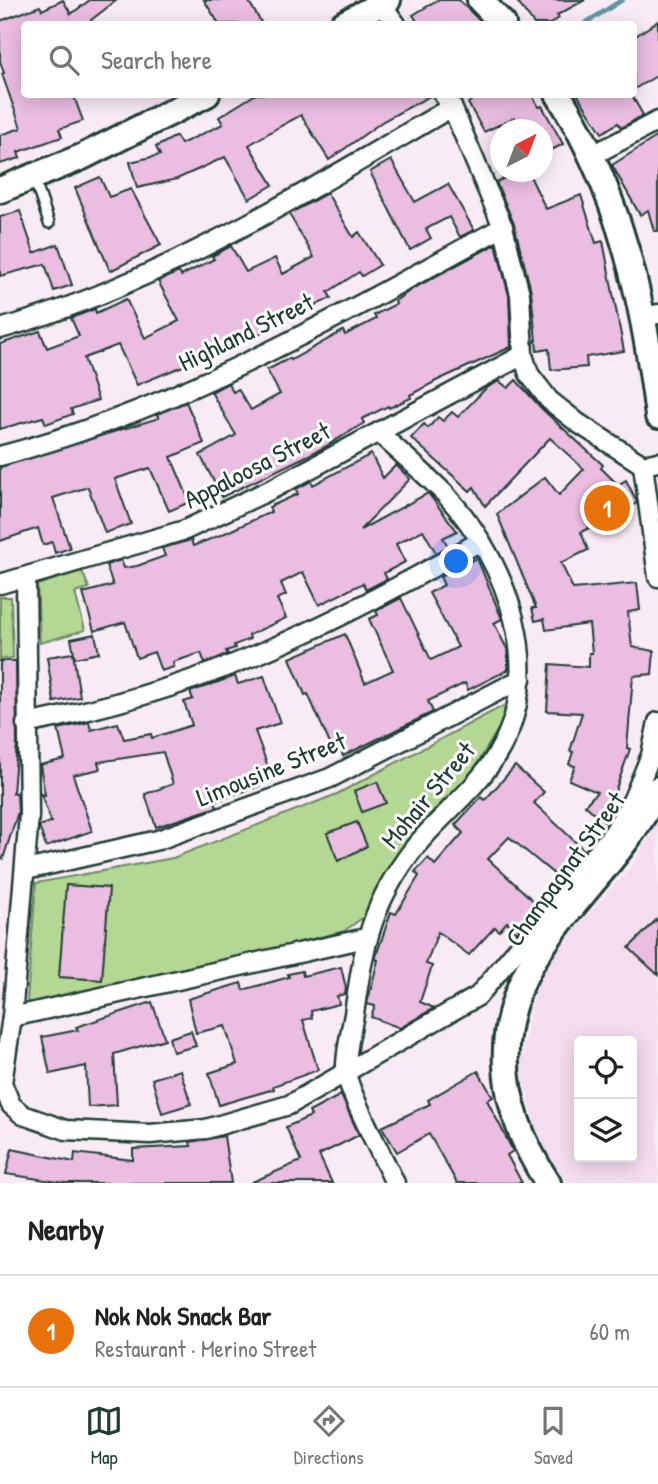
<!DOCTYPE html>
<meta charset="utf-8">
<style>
:root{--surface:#fff;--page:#f6f6f6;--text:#222;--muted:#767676;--line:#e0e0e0;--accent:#1f3d34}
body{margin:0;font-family:"Patrick Hand",sans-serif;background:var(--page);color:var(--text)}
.controls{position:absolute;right:21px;bottom:21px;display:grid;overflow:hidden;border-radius:7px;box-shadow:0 4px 18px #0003}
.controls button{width:63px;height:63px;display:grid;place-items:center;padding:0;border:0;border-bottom:2px solid var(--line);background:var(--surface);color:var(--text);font:35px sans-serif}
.compass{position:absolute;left:490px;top:119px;width:63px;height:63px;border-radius:50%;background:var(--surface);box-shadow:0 4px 18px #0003;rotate:42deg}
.you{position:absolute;left:457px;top:562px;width:24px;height:24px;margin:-18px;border:5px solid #fff;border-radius:50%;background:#1a73e8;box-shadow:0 0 0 10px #1a73e833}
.badge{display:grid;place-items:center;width:46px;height:46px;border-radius:50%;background:var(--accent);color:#fff;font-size:23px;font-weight:700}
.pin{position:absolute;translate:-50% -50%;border:4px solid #fff;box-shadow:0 2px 7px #0006}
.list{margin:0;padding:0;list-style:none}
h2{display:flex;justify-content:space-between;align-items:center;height:91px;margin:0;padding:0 28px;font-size:30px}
h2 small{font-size:23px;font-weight:400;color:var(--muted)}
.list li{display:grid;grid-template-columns:46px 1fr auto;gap:21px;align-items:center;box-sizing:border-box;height:112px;padding:0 28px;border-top:2px solid var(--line)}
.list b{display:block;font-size:26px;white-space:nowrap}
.list p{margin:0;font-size:23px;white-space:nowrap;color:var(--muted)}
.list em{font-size:23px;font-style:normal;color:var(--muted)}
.icon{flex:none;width:38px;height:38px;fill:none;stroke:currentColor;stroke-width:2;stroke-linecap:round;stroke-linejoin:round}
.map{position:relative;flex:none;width:658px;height:1183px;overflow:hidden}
.search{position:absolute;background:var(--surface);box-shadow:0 4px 18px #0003;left:21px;right:21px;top:21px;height:77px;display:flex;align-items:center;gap:18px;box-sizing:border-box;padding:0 24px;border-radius:7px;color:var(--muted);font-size:26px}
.sheet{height:203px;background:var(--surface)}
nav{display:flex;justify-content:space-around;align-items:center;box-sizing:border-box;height:98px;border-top:2px solid var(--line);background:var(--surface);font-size:19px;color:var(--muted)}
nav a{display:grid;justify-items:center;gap:4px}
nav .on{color:var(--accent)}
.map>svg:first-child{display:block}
.built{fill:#f4ddf0;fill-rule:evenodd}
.green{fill:#b4d893;stroke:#6a8a64;stroke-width:2}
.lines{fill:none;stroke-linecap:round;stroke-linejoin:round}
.stream{stroke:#6094a3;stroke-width:5}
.building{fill:#eabde1;stroke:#1f3d34;stroke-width:2}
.lane-casing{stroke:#1f3d34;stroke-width:14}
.street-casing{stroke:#1f3d34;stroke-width:23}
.secondary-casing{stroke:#1f3d34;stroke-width:30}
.lane{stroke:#fff;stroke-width:9}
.street{stroke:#fff;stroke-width:18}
.secondary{stroke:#fff;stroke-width:24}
.labels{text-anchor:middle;stroke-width:6;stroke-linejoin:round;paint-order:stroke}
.street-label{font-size:26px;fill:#1f3d34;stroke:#fff}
</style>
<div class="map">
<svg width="658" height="1183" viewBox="0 0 658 1183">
<rect width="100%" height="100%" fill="#f9ebf6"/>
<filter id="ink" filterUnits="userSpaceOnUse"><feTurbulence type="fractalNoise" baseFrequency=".0143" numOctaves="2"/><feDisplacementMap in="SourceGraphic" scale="14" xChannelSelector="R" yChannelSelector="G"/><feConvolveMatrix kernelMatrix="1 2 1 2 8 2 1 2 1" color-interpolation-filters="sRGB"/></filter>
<g filter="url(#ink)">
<path class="built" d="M658 820V1183H568L540 1144 520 1064 540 969 636 861ZM579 1041H632V1157H579Z"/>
<g class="green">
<polygon points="82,571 89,588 75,593 85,630 40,643 37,585"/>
<polygon points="0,597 11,597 13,658 0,659"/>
<polygon points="503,706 506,716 468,779 403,846 365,916 344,931 39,1009 27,1001 36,883 173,858 337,794"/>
</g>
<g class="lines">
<polyline class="stream" points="584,24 622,0"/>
</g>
<g class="building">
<polygon points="63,0 71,14 90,0 117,0 91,20 93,24 24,24 24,94 73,94 83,121 59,129 62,137 18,152 20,158 0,164 0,135 21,128 2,74 4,73 0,61 0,21 40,6 42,10"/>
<polygon points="204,0 248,0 262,24 219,24"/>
<polygon points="438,0 459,0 483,24 419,24 413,15"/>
<polygon points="516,0 585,0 557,15 559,18 550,24 534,24"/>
<polygon points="658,21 658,75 634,89 634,37"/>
<polygon points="256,94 432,94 432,95 383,121 329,160 301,115 277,128 249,145 273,185 249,199 225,157 177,179 137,188 130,162 160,155 156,147 176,136 181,144 223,124 219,117"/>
<polygon points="481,94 531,94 539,107 542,106 563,144 542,155 542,130 520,130 514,118 484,132 468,103"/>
<polygon points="577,94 631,94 643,115 621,128 618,123 602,133"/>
<polygon points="658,136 658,231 654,231 648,210 640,215 612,165"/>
<polygon points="391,160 415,202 448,184 474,230 460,237 449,217 426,229 431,238 410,250 370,172"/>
<polygon points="518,172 528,172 546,209 581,195 596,243 603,241 624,351 586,357 587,367 551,370 549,349 537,351 531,291 514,224 496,182"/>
<polygon points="100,177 109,197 131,189 161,245 110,271 75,188"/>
<polygon points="327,193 353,237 359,232 380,265 362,276 359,272 328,292 331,298 308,309 306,305 265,325 267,329 251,338 137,385 118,345 84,358 98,400 71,409 73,414 46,424 43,417 0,429 0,344 40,331 47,348 79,336 71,318 95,309 96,313 126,299 145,338 179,321 158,281 179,272 181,276 214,259 212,256 231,246 246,272 275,258 283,274 314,257 289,214"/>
<polygon points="20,211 34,253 58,244 72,285 54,291 45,264 0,276 0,217"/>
<polygon points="496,244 509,296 511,347 438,380 410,395 411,398 389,408 388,406 362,419 364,423 323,448 222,497 200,455 236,435 211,392 228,383 233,392 238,389 251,410 280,394 267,370 290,358 291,360 343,331 345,335 376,319 374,315 396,304 395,301 414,288"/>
<polygon points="516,380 542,409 603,465 601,468 618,485 626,480 636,500 637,503 581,532 588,550 561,563 573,589 637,583 640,610 628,612 632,647 654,651 652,674 633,676 627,748 630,749 611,803 615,807 604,822 585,805 597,792 569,780 575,766 569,764 573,752 570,751 582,713 547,711 550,664 589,667 589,653 592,653 589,624 546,630 544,619 535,621 532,608 536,608 497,514 545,477 559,495 584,469 550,438 485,506 474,487 470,491 411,438 424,424 428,428 438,417 443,421 452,412 458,417 486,388 499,381 508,388"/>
<polygon points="186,402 204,443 171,457 190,502 169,511 150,468 115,479 131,524 105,533 88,487 53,498 70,548 55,553 52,542 43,545 38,528 0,541 0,467 159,418 157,414"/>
<polygon points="371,454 383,478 396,465 410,479 360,530 428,493 457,531 443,538 448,546 436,553 423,530 396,544 405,562 384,573 387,579 366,590 363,583 319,605 303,572 281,583 286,595 277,599 286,618 249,635 250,639 234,645 235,648 226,651 228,654 205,663 201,653 173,662 174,667 161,671 154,652 137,658 125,622 94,631 83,593 113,585 106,565 121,560 124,568 137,566 165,556 162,548 191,540 193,546 223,534 271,512 269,507 298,494 296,489 311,481 313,485"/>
<polygon points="477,558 502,619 494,623 508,651 508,670 468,690 465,683 428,701 433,712 343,756 341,750 334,753 308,694 305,695 290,658 345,634 365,683 393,670 369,619 378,615 376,611 401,598 431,660 458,647 429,593 444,585 440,577"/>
<polygon points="95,634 99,653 75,658 71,639"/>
<polygon points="73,653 80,697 54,702 47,657"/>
<polygon points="0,661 16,661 17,743 13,793 17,793 18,812 3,859 0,858"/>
<polygon points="235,676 238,684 264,676 280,723 255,731 271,775 257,780 259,786 215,801 217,807 156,827 145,794 173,784 163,752 98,762 100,769 73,775 92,831 46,847 39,826 51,822 41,794 45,795 40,765 65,759 58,729 89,722 91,730 118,723 124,739 151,734 152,738 192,725 184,702 193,699 190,692"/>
<polygon points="515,766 544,792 534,803 584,850 560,879 509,837 488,859 538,905 517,932 507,922 499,931 495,927 469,955 438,932 426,964 432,966 420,1002 434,1008 400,1028 371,1017 375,1006 367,1004 378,960 375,959 391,912 396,914 419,876 415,872 428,858 435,865 463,833 455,825 481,797 485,800"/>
<polygon points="377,782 386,803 362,812 354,791"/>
<polygon points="357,822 367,846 338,861 327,833"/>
<polygon points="66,885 109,888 102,980 59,977"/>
<polygon points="658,918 658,975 629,948"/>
<polygon points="341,967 346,988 345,994 337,996 339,1004 311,1011 312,1018 303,1020 318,1070 273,1086 274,1089 219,1105 209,1073 237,1064 225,1026 196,1033 188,999 241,983 243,990 289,977 288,974 302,971 303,976"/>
<polygon points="152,1002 165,1039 114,1054 117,1105 88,1107 86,1066 50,1074 42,1037 78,1030 76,1027"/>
<polygon points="191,1031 196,1046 173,1052 169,1038"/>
<polygon points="180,1070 191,1104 162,1113 152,1079"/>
<polygon points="478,1071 493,1097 487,1100 513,1151 507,1155 522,1183 457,1183 429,1134 397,1152 382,1127 430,1104 428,1100"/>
<polygon points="341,1095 359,1135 319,1155 332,1183 250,1183 301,1161 286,1127 311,1116 309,1112"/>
<polygon points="224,1136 231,1183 65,1183 6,1174 12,1149 74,1162 75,1153 133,1160 133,1149 191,1146 190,1142"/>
</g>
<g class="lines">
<g class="lane-casing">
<polyline id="lane" points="34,178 49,223"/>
</g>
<g class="street-casing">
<g id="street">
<polyline points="381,4 396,24"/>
<polyline points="443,94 452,107 503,227 520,294 523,355 529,374 549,400 578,423 643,465 658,462"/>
<polyline points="593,155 658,121"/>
<polyline points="644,317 658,314"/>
<path d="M0 329C154 287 314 187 452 107"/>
<path d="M379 433C401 453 424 473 445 494 508 562 549 672 496 756 474 791 441 815 415 847 371 903 364 945 354 1014 351 1032 345 1053 346 1071 347 1090 385 1161 395 1183"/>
<path d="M0 456C181 409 340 315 503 227"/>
<polyline points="643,465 658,577"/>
<polyline points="26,578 29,815 12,1017 2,1083 11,1105 23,1115 66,1130 150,1134 206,1129 289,1105 478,996 614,832 633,799 651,755 658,722"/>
<polyline points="0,584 185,530 274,488 523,355"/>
<path d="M26 724C102 709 179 687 251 657 329 625 405 583 479 542"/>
<polyline points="26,870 158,840 330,778 521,679"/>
<polyline points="12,1017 366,938"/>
</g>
</g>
<g class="secondary-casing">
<g id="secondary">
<polyline points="480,0 503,24"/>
<polyline points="343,24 388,0"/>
<path d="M558 94C620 193 644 302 658 416"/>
<polyline points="0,190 82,157 207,94"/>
<path d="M548 1183C497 1105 488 1023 544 944 581 891 629 848 658 789"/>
</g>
</g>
<use href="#lane" class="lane"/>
<use href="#street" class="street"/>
<use href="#secondary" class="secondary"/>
</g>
</g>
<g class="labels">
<g class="street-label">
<text transform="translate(246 332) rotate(-26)" y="9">Highland Street</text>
<text transform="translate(257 465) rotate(-27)" y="9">Appaloosa Street</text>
<text transform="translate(271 769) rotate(-22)" y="9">Limousine Street</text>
<text transform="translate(428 795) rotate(-50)" y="9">Mohair Street</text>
<text transform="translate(565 869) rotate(-54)" y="9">Champagnat Street</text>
</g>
</g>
</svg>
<div class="controls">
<button><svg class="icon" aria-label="locate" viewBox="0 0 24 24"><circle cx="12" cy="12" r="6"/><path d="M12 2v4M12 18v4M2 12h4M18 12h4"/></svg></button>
<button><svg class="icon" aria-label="layers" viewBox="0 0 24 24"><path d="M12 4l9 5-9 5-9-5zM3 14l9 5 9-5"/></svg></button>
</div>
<svg class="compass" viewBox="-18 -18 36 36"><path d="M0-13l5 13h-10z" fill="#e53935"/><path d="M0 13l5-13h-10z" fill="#767676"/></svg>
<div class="you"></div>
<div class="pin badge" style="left:607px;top:508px;background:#e8710a">1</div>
<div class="search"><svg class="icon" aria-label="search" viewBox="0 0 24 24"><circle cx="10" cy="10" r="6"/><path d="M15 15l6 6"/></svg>Search here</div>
</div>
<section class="sheet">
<h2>Nearby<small></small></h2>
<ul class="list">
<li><span class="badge" style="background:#e8710a">1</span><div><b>Nok Nok Snack Bar</b><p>Restaurant · Merino Street</p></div><em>60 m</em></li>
</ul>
</section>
<nav>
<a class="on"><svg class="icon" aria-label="map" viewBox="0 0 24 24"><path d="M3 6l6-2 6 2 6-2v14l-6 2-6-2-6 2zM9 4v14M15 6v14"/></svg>Map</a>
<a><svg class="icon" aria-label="directions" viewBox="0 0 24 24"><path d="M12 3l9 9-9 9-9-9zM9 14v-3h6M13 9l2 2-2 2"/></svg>Directions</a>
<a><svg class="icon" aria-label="saved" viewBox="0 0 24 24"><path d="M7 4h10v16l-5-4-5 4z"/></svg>Saved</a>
</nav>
